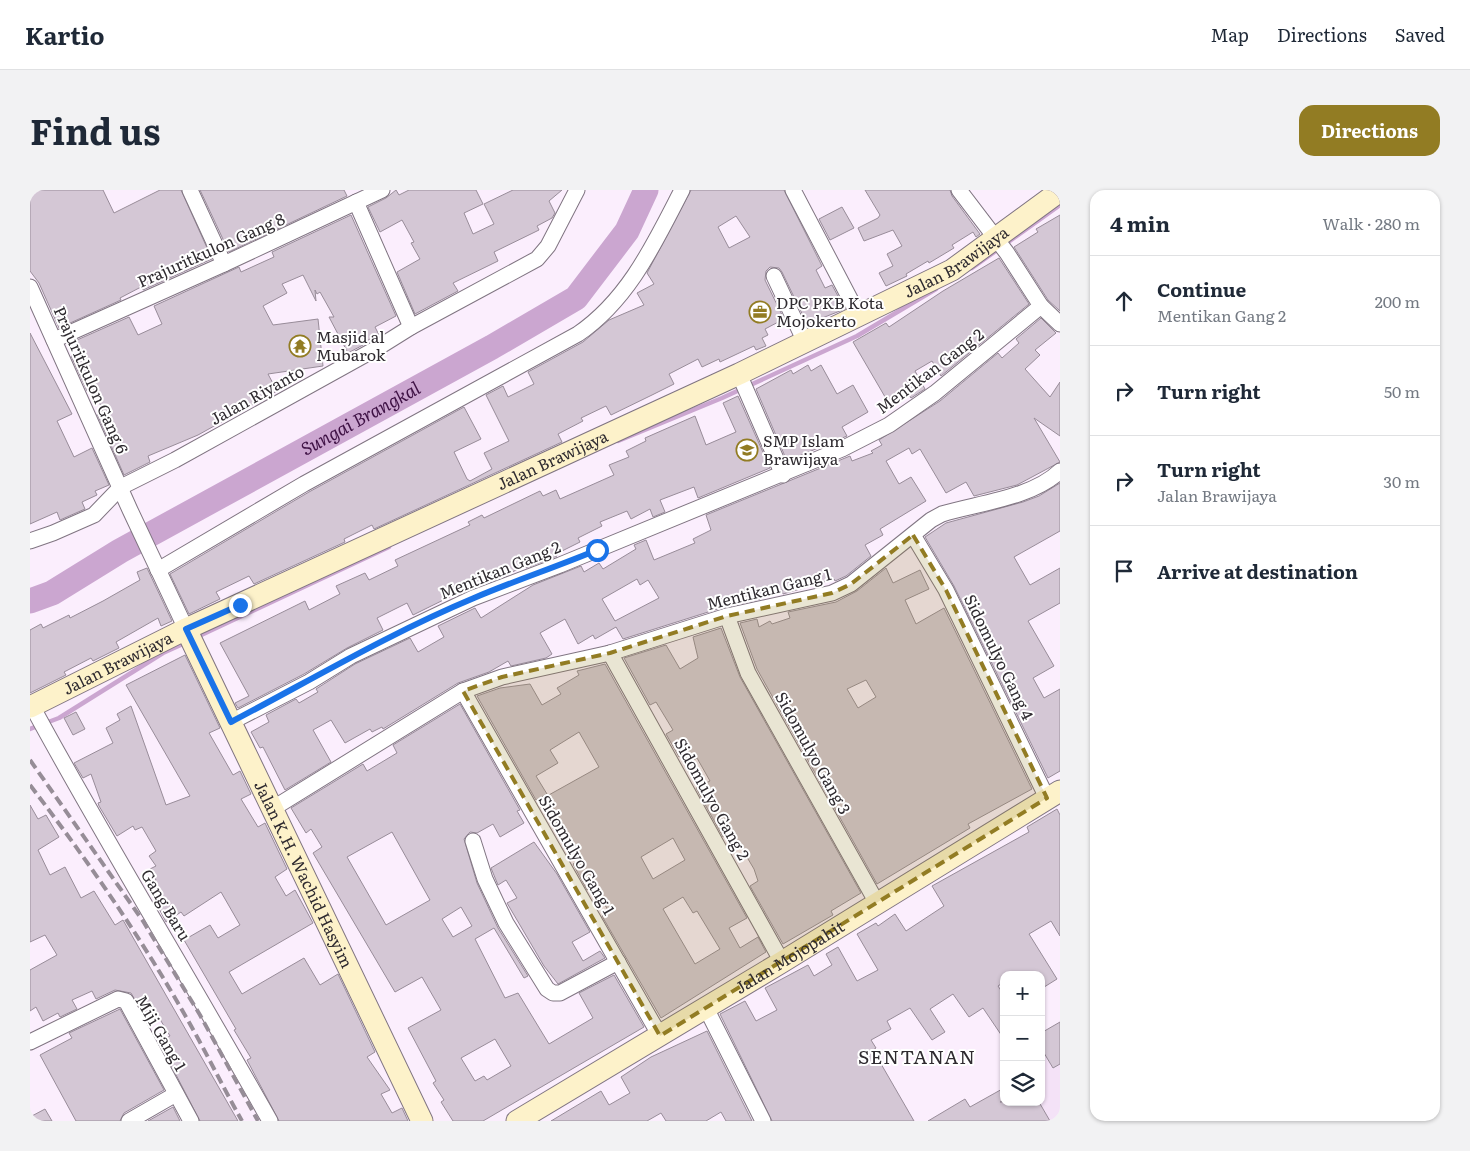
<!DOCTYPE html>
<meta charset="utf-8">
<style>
:root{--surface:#fff;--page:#f2f2f3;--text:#1f2937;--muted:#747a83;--line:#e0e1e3;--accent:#927c23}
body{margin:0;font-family:Literata,serif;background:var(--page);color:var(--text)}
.controls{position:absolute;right:15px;bottom:15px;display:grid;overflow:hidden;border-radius:10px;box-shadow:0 1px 4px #0004}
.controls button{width:45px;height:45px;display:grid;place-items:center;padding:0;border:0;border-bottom:1px solid var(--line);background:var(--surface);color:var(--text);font:25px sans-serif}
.stop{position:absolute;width:15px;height:15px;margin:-11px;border:4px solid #1a73e8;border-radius:50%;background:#fff}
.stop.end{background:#1a73e8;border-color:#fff;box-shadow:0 1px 5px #0008}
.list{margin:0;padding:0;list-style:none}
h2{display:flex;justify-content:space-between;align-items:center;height:65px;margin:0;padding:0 20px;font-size:21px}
h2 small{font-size:16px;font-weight:400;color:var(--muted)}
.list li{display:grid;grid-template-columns:32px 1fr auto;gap:15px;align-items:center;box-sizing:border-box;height:90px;padding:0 20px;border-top:1px solid var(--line)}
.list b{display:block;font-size:19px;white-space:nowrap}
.list p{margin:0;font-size:16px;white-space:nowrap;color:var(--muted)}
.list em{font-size:16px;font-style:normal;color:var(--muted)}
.icon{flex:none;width:28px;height:28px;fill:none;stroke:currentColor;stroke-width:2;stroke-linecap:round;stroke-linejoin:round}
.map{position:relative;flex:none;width:1030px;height:931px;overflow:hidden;border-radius:15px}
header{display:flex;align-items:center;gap:30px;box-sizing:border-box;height:70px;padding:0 25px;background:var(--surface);border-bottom:1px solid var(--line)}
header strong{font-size:24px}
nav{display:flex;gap:28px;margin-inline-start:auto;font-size:18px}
.intro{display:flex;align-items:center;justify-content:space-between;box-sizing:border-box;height:120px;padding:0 30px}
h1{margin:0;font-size:35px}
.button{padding:12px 22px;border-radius:15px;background:var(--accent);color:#fff;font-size:18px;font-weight:700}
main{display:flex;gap:30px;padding:0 30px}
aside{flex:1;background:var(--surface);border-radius:15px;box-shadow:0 1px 4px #0004}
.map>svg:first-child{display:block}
.built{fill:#f4e2f7}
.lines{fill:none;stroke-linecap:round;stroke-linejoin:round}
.stream{stroke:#cba6d0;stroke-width:4.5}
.river{stroke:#cba6d0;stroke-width:25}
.building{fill:#d4c7d5;stroke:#988c99;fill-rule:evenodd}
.street-casing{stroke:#807582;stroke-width:17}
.secondary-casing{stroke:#807582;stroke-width:23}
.street{stroke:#fff;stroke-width:15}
.secondary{stroke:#fdf2ca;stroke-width:21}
.rail{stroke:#968d97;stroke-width:4;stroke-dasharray:10 5;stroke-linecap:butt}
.route{stroke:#1a73e8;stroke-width:6}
.marked{fill:#927c23;fill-opacity:0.2;stroke:#927c23;stroke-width:4;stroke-dasharray:10 6;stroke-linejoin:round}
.labels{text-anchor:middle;stroke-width:4;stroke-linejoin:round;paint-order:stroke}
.street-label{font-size:16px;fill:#2f2b30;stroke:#fff}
.poi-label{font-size:16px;fill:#2f2b30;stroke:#fff;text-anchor:start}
.water-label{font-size:18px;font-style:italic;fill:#3f1245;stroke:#fff}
.quarter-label{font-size:19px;letter-spacing:1px;fill:#2f2b30;stroke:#fff}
</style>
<header>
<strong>Kartio</strong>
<nav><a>Map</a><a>Directions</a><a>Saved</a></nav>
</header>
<div class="intro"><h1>Find us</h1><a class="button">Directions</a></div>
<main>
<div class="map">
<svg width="1030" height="931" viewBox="0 0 1030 931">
<rect width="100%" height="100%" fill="#fbeefd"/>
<polygon class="built" points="1030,850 1030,931 1000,931 990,912 1011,912 1011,872 1015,870 1011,861"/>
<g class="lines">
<g class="stream">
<polyline points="942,78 1030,15"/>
<polyline points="588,251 692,208 827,146 906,99"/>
<polyline points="167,447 359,357"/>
<polyline points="0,539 29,528 133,463 155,453"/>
</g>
<path class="river" id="s1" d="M0 411 22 403 90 361 462 157 546 108 597 41 616 0"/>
</g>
<g class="building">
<polygon points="0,0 73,0 84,23 130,0 151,0 182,69 113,100 111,97 90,108 91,110 29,138 9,93 0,81"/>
<polygon points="170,0 314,0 317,6 199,62"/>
<polygon points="366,0 369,5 379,0 446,0 453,14 434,23 443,44 464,34 454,14 483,0 532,0 519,11 525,23 522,28 507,36 509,40 464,62 468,71 423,93 428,101 385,124 367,82 390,69 381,53 384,52 372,30 350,42 338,17 356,8"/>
<path d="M661 0H754L792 76 786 80 795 98 802 95 815 119 777 134 752 82 749 78 740 77 736 81 735 90 754 129 735 139 738 145 732 148 736 156 726 160 724 156 690 172 689 169 672 177 668 169 639 184 644 194 622 205 581 225 576 216 551 228 553 231 528 244 532 252 344 339 342 335 314 349 315 352 224 394 219 386 186 402 190 409 159 424 140 384 279 302 434 217 451 249 424 262 437 289 440 291 462 279 454 263 479 251 456 205 473 196 478 207 504 194 498 182 553 152 579 130 614 115 607 103 624 94 617 83ZM706 26 720 47 699 58 688 37Z"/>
<polygon points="835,0 920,0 922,6 950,44 946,47 943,42 922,55 924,58 899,73 898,71 876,84 877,86 856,96 849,83 863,76 857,64 872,56 863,40 834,51 828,38 848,28 850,25"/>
<polygon points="812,17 824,38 800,50 789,29"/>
<polygon points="321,25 366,126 345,137 349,145 332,153 333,155 318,163 299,127 304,127 290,102 287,104 285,100 286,111 273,85 252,94 257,103 233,116 243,135 288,129 293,176 238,184 247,201 168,245 118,266 120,272 94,285 67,224 73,221 63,198 57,201 41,166 52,162 47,150 99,127 108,145 132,134 124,116 209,77 211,82 244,67 242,62"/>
<polygon points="1030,25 1030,121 1018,110 984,57 1008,42 1006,39"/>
<polygon points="969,68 999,114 911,186 902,171 885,181 895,199 881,208 876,201 858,212 823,152 856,133 859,137 913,101"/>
<path d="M1011 128 1026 143 1005 160 1010 165 995 179 1020 207 1030 192V246L1004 228 1030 272 987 295 944 306 936 292 916 303 890 259 882 264 879 258 856 271 869 294 881 287 896 311 850 339 853 345 835 355 841 366 816 386 805 391 804 389 753 404 752 400 729 405 730 409 694 417 593 449 586 437 565 449 563 445 548 454 535 429 510 443 522 464 516 468 481 476 478 471 459 482 428 493 353 539 352 537 342 542 340 539 315 553 301 530 283 540 301 572 255 600 233 557 230 558 221 542 239 532 236 525 266 509 269 513 288 502 286 499 325 474 380 448 388 462 414 447 408 436 445 418 451 428 503 395 551 376 554 382 569 373 573 379 606 359 604 355 616 350 624 370 665 353 663 349 681 340 676 325 820 266 822 271 843 263 841 261 852 255 849 250 910 211 968 163 972 168 989 153 986 149ZM607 389 610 395 618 390 629 408 585 431 572 409Z"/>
<polygon points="0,143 42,224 27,231 44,267 62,258 79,295 65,301 67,305 52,312 55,319 30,330 27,322 0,334"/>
<polygon points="778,175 781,181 791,175 807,204 823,195 838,222 812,237 817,246 757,271 726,199 761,180 763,184"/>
<polygon points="708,206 740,278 668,308 664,297 630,310 635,322 623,327 620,319 601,329 597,321 570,332 572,336 548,348 550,352 526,364 527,366 496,378 495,376 467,389 465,385 462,386 383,425 377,413 347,428 353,440 317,458 274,484 208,518 205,513 219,506 190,453 275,411 279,420 310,404 306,396 335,383 339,390 368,376 365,370 440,335 438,332 452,325 454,328 510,301 513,306 526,300 530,309 584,285 579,275 599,267 596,261 616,251 615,248 665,226 676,255 706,242 693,213"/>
<polygon points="1030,293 1030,341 984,367 1000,395 1030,378 1030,413 998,431 1024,476 1003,488 1014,508 1030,499 1030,581 1018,588 924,396 895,347 916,333 993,312 1009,306"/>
<polygon points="117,378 142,431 131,436 128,428 86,452 89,458 63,471 61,468 34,482 36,485 0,503 0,440 11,434 13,438 39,425 40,428 73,411 110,390 107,382"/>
<path d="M856 378 863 393 890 380 899 399 875 410 886 434 914 418 1002 599 938 634 940 638 847 694 727 479 710 433 727 429 729 437 740 431 742 434 760 428 758 422 806 412 827 401ZM836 490 846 507 828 518 817 499Z"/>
<polygon points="691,438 710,487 831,703 801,721 803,725 753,754 720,696 728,691 724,679 702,642 693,647 666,598 680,591 667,568 657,574 652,565 649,567 636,544 643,540 626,512 620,515 594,468 636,455 650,479 668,468 663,447"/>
<polygon points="155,465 190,538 179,543 203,585 210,581 221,604 211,609 228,637 235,633 257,679 245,687 256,706 265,700 283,733 199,782 212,804 274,768 290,795 308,784 345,862 337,867 360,900 351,904 362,923 372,918 378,931 249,931 217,870 221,868 204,840 206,839 154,750 180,735 188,748 210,735 191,702 154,726 151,722 136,732 117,696 126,690 120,679 126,676 119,666 126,661 112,637 105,640 103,636 87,646 69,616 68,613 71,612 61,584 53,588 44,573 83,553 76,538 90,530 87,524 101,516 136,615 160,606 96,495"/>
<path d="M575 474 717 728 699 738 710 758 728 747 736 762 631 828 572 726 579 722 564 696 557 700 543 674 548 671 526 633 531 631 517 606 569 577 549 542 520 560 528 573 506 586 517 604 506 610 447 506 470 498 500 494 512 515 531 504 527 498 549 485 547 481ZM643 648 655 670 623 689 611 667ZM653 707 663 723 667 721 690 759 665 774 633 719Z"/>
<path d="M430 514 490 620 487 621 494 633 470 647 463 634 447 643 440 642 434 649 447 693 468 738 498 786 494 788 464 738 445 749 475 808 488 803 519 854 563 828 549 803 584 785 614 837 453 931H423L411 912 414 910 403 893 406 891 378 838 411 820 392 787 365 802 283 663 292 657 281 639 276 643 261 618 333 574 337 581 367 563 363 555ZM362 642 400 710 356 735 317 667ZM431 717 442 736 423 747 412 729ZM465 849 481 876 457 890 454 886 445 891 431 868Z"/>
<polygon points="46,522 55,539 43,545 34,528"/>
<polygon points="0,615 8,629 16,625 29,647 8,660 19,683 20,685 35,677 51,708 64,701 85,735 93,730 208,931 170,931 129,852 140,846 128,826 118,832 101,803 85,800 66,809 62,801 42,810 47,819 30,827 28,823 13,831 6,817 0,821 0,780 27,765 15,745 0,752"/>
<polygon points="1027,619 1030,625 1030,746 1021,731 999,744 1027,789 1011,799 1011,785 974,785 974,792 968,796 974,805 974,849 953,818 939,827 923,804 900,819 915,842 902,850 880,818 857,831 861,839 841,850 846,858 843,860 884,931 742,931 690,824 715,811 726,831 747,820 735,798 778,775 784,786 802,775 796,764 808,757 827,791 848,780 827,744 846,733 848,736 865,724 876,741 914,716 902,696 999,642 997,637"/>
<polygon points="504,652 527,684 560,742 542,752 553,771 570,761 575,768 528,794 514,776 477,713 487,708 476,690 468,695 461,678"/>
<polygon points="90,819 134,900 94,923 90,931 46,931 10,865 42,848 39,843"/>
<polygon points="1030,832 1030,874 1023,878 1011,858 1011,843"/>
<polygon points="677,841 722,931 696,931 691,922 676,931 636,931 631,923 617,931 521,931 571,901 579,915 600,903 591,887 621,867"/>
<polygon points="974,898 974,910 970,912 1009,912 1020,931 898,931 935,909 940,917"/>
<polygon points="143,917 150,931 118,931"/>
<polygon points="15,919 22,931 0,931 0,927"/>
</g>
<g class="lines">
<g class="street-casing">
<g id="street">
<polyline points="160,0 194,74"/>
<polyline points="763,0 829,126"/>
<polyline points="929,0 977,63 1011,116 1030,134"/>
<polyline points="326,12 381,137"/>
<polyline points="744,86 775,152"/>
<polyline points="0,97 100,320 156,439"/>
<polyline points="24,150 194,74 352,0"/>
<polyline points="709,184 753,285"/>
<polyline points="883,345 916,400 1017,608"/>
<polyline points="0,351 23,343 64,325 91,297 145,270 349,157 381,137 507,69 518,56 547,0"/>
<path d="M128 380 274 294 548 144C599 109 624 54 652 0"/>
<polyline points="697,426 718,483 847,713"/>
<polyline points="580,463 752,772"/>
<polyline points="433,501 630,846"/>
<path d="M2 516C78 656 162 792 240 931"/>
<polyline points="201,532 279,492 321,466 443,408 530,375 812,259 859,235 905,203 1011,116"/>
<path d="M242 619 433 501 472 487 580 463 697 426 802 403 821 394 901 330 912 324C948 313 1002 308 1030 281"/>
<polyline points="443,651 455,689 476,733 517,799 523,803 530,803 588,772"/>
<polyline points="676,818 733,931"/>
<polyline points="0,852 88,809 96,811 161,931"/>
<polyline points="99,931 146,904"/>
</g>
</g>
<g class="secondary-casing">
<g id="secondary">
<path id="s2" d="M156 439 392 931"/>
<path id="s3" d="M0 517 156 439 709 184 922 80 1030 1"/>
<path id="s4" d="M487 931 752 772 1030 601"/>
</g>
</g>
<use href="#street" class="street"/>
<use href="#secondary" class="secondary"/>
<g class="rail">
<polyline points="0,570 113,731 170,825 228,931"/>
<path d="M0 595C58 671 113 750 160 834 178 866 194 899 212 931"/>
</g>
</g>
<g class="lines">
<path class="route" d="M210 415 156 439 201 532C281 490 360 443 444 408 484 391 526 377 567 360"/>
</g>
<path class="marked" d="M883 345 916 400 1017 608 630 846 433 501 472 487 580 463 697 426 802 403 821 394Z"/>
<defs>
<g id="office-ring" transform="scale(1.125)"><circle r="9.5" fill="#fff" stroke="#927c23" stroke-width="1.5"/><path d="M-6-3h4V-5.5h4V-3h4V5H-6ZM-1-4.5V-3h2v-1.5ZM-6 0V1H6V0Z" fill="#927c23"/></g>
<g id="temple-ring" transform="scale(1.125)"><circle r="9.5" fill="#fff" stroke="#927c23" stroke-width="1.5"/><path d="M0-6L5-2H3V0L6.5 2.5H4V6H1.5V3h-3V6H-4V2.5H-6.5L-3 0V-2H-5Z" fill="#927c23"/></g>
<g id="school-ring" transform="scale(1.125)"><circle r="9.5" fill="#fff" stroke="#927c23" stroke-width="1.5"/><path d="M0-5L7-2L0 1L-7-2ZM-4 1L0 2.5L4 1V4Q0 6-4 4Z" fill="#927c23"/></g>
</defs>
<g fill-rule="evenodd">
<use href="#office-ring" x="730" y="122"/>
<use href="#temple-ring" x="270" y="156"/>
<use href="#school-ring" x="717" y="260"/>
</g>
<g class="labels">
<g class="street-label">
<text transform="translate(181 60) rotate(-24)" y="6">Prajuritkulon Gang 8</text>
<text dy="6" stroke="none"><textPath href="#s3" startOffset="1028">Jalan Brawijaya</textPath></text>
<text transform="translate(900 181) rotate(-37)" y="6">Mentikan Gang 2</text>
<text transform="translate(61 190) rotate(66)" y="6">Prajuritkulon Gang 6</text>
<text transform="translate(227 205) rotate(-29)" y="6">Jalan Riyanto</text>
<text dy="6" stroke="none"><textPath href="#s3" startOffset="578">Jalan Brawijaya</textPath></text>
<text transform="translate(470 380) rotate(-22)" y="6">Mentikan Gang 2</text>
<text transform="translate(739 399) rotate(-14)" y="6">Mentikan Gang 1</text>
<text transform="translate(969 467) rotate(64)" y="6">Sidomulyo Gang 4</text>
<text dy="6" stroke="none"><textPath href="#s3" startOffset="98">Jalan Brawijaya</textPath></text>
<text transform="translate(783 563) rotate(61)" y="6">Sidomulyo Gang 3</text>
<text transform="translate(682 609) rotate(61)" y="6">Sidomulyo Gang 2</text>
<text transform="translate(547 665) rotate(60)" y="6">Sidomulyo Gang 1</text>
<text dy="6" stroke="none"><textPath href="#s2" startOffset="272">Jalan K.H. Wachid Hasyim</textPath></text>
<text transform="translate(136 715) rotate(59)" y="6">Gang Baru</text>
<text dy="6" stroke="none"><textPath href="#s4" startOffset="318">Jalan Mojopahit</textPath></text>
<text transform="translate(131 843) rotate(60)" y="6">Miji Gang 1</text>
</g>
<g class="poi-label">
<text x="746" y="119">DPC PKB Kota<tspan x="746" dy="18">Mojokerto</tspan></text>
<text x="286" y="153">Masjid al<tspan x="286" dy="18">Mubarok</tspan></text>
<text x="733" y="257">SMP Islam<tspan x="733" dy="18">Brawijaya</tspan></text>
</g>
<g class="water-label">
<text dy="6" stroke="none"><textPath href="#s1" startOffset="378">Sungai Brangkal</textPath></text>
</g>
<g class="quarter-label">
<text x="887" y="874">SENTANAN</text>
</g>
</g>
</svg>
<div class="controls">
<button>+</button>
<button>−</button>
<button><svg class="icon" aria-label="layers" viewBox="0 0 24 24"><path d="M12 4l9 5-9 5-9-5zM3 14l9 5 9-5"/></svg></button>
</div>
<div class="stop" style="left:567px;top:360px"></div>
<div class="stop end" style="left:210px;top:415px"></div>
</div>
<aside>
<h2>4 min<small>Walk · 280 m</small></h2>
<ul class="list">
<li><svg class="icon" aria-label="ahead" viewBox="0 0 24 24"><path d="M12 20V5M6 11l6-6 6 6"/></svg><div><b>Continue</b><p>Mentikan Gang 2</p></div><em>200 m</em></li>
<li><svg class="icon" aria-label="right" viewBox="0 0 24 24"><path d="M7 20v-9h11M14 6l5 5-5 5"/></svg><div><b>Turn right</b></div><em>50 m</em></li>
<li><svg class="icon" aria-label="right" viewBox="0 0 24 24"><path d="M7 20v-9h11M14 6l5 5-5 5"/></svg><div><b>Turn right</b><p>Jalan Brawijaya</p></div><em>30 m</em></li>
<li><svg class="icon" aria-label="arrive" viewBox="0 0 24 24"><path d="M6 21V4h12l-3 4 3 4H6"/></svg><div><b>Arrive at destination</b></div></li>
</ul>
</aside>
</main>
